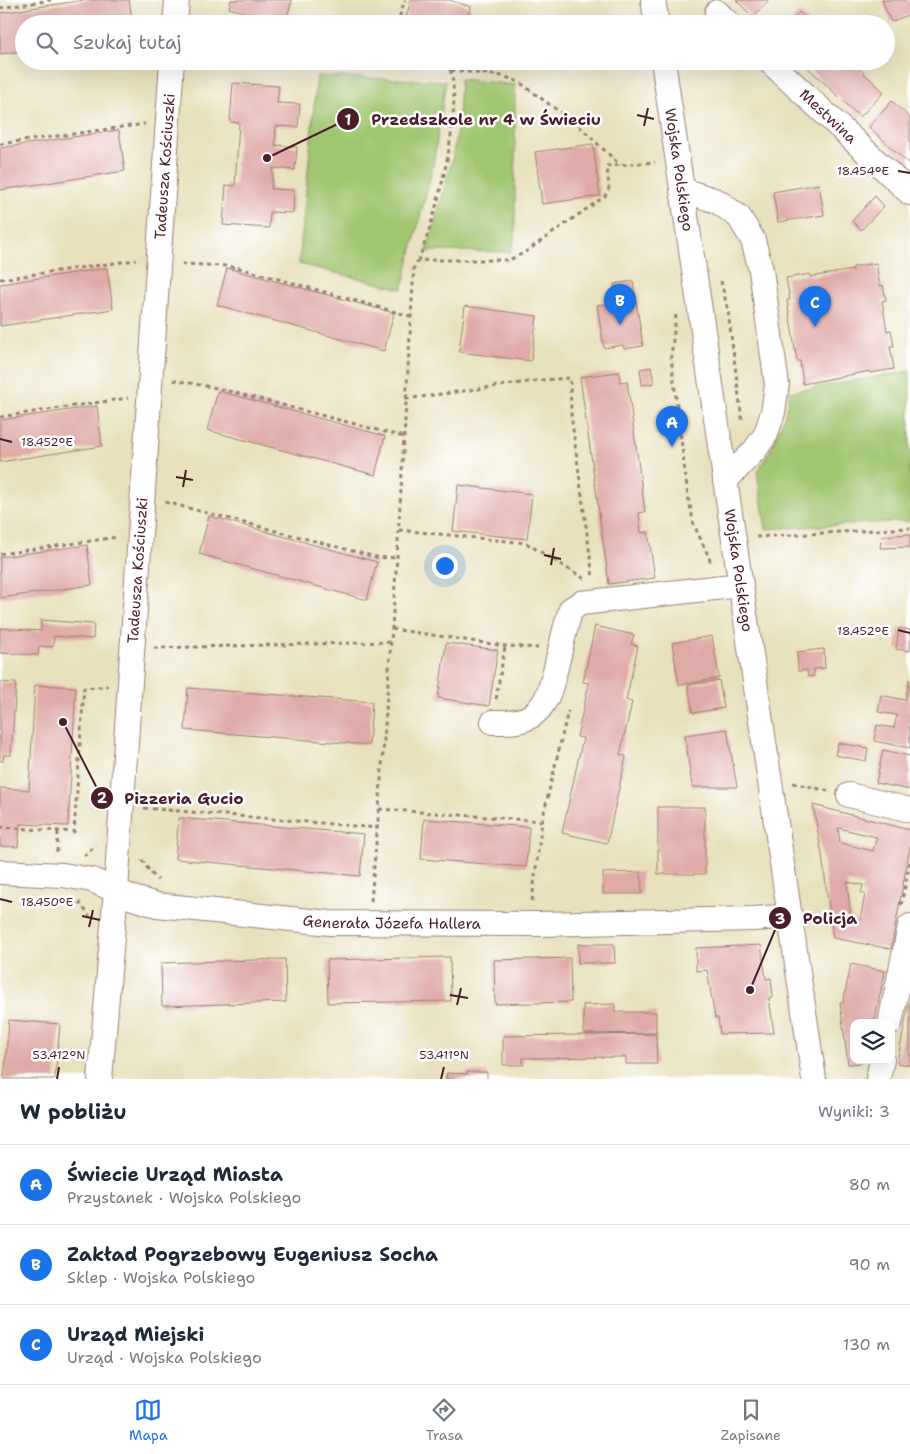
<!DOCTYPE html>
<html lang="pl">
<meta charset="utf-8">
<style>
:root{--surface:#fff;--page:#f2f2f3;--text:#1f2937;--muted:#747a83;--line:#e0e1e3;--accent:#1a73e8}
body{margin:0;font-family:"Shantell Sans",sans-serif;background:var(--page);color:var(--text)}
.controls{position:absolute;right:15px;bottom:15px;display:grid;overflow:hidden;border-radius:10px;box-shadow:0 5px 20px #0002}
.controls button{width:45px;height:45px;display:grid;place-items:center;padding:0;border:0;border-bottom:1px solid var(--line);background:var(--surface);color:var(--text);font:25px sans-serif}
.you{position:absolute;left:444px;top:565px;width:18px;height:18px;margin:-12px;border:4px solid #fff;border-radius:50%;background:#1a73e8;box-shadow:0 0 0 8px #1a73e833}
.badge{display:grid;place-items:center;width:32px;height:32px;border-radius:50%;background:var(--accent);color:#fff;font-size:16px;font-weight:700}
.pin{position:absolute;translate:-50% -41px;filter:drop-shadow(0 1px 2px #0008)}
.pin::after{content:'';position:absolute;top:26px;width:18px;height:15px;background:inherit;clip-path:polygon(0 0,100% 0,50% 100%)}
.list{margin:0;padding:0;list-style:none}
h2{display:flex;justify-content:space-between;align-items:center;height:65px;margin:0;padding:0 20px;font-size:21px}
h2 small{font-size:16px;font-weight:400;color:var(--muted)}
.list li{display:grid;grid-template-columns:32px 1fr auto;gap:15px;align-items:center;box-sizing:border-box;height:80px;padding:0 20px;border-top:1px solid var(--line)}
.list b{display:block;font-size:19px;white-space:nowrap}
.list p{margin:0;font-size:16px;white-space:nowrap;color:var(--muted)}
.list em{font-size:16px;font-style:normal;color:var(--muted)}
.icon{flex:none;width:28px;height:28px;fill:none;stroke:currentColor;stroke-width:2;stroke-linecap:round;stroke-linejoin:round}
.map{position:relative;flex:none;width:910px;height:1079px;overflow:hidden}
.search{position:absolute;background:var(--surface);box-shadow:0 5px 20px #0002;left:15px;right:15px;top:15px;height:55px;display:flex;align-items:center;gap:12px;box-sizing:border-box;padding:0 18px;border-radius:28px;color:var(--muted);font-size:19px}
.sheet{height:305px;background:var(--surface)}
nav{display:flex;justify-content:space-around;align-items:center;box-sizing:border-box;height:70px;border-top:1px solid var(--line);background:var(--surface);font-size:14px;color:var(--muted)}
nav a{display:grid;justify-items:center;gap:2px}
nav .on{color:var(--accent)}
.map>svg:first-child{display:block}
.green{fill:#a1c671;stroke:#76724e}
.building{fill:#dfaaa7;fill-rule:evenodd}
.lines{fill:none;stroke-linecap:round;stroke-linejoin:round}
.minor-casing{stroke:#998074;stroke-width:26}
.path{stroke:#998074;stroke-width:3;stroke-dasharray:4 4;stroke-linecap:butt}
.minor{stroke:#fff;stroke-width:24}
.ticks{fill:none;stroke:#4a1f2b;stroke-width:2}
.labels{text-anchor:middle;stroke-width:5;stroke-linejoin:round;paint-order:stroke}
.street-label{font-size:15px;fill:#4a1f2b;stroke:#fff}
.ticks-label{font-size:12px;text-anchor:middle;fill:#4a1f2b;stroke:#fff;stroke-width:5;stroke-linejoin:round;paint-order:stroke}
.leader{fill:none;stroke:#4a1f2b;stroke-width:2}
.callout-dot{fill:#4a1f2b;stroke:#fff;stroke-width:2}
.mark-label{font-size:15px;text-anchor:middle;font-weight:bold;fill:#fff}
.callout-label{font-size:16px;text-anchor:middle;font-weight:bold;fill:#4a1f2b;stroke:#fff;stroke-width:5;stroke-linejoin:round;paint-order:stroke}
</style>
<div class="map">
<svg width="910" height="1079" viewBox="0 0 910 1079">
<rect width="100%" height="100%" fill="#fff"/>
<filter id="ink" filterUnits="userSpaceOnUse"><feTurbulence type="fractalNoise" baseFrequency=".02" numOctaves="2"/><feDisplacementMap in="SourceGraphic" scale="10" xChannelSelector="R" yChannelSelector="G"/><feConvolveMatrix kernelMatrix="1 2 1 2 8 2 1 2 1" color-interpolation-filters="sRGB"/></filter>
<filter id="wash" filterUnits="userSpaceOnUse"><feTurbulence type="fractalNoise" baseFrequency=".0096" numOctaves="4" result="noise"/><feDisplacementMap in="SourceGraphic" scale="20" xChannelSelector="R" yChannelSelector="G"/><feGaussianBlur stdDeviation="1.12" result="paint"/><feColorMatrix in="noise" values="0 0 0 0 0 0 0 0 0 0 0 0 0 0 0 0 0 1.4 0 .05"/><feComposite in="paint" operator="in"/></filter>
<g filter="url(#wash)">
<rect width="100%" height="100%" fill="#e8e1bd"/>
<g class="green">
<polygon points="317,76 446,81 433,166 402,289 299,264"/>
<polygon points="460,79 515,85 515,237 510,252 427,251 452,161 458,123"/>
<polygon points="910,371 910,521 766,529 757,472 771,449 785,415 790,392"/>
</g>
<g id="blocks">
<g class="building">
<polygon points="84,0 129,0 133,24 24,24 24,51 0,54 0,13"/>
<polygon points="231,0 292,0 285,24 229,8"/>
<polygon points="411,0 449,0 471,7 465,24 404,24"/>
<polygon points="736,0 769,0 753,17"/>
<polygon points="882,0 910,0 910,14 891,22"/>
<polygon points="799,12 811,24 788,24"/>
<polygon points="801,61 851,61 884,92 860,117"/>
<polygon points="233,83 279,86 277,103 300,104 298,127 276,126 275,145 297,147 295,170 273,168 271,189 294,190 293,213 270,212 269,228 223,225 226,185 235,186 239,123 230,122"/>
<polygon points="892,101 910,118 910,165 869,127"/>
<polygon points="119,130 125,171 0,190 0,148"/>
<polygon points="593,144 600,196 542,204 535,152"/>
<polygon points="819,184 824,215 778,222 773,192"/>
<polygon points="875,196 884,206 861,230 852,221"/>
<polygon points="876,263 880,286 883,285 886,300 882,301 887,331 891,330 894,346 890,346 894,369 870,373 870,371 803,384 800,361 797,361 787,300 790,300 786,278 810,274 810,277 853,270 853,267"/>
<polygon points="107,268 113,309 0,326 0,284"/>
<polygon points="227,268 394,313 384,351 217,305"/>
<polygon points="633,281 643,346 624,349 623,345 604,348 597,305 617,302 614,284"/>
<polygon points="465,306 537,316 531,361 459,352"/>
<polygon points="651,367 654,383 642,385 640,369"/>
<polygon points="619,372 620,382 627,381 645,512 639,513 641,533 648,532 655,578 609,584 580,377"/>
<polygon points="218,391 385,436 375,475 207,430"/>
<polygon points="97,406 102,446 0,462 0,420"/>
<polygon points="458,485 532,494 527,539 453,531"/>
<polygon points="209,516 377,562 367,600 199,554"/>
<polygon points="910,534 910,547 880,548 882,536"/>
<polygon points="87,545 92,585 0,598 0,557"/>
<polygon points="41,620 94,624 93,639 54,636 53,647 39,646 38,655 0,653 0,628 41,631"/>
<polygon points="595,626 634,635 631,644 638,646 626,700 632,702 620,755 626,756 607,843 562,833 583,738 577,737 589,683 583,682"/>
<polygon points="899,628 910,630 910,651 896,649"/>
<polygon points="712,636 719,678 679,685 672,643"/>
<polygon points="446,643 498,650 489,706 438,698"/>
<polygon points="824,649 825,668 814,669 814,676 808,677 807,670 798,671 797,652"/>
<polygon points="909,679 910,748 874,741 877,725 894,728 897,715 878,712 881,695 905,700"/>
<polygon points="719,680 724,708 693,713 688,685"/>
<polygon points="0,682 16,683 11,755 4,755 3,761 0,761"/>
<polygon points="35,685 76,687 68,826 20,824 18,847 0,846 0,788 29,790"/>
<polygon points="188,688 372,702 369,745 185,730"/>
<polygon points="727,729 737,787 692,787 685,735"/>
<polygon points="838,743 868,748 866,761 835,755"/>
<polygon points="883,750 910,756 910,790 876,783"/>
<path d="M813 805 910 830V847L891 949 833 938 822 855ZM838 828 877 837 873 851 840 843ZM847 882 863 885 861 893 865 894 860 921 851 919Z"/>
<rect x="658" y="807" width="47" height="67"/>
<polygon points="179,818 364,834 360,876 175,859"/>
<polygon points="424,819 529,827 526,867 421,859"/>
<polygon points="641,872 642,894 603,894 603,873"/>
<polygon points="578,944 614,944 615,963 578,963"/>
<polygon points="761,945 766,979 771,978 773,998 769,998 774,1033 720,1034 718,1018 715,1018 707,970 696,971 696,948"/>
<polygon points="450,957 451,1001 328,1003 327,960"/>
<polygon points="570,958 571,1002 495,1004 494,960"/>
<polygon points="285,959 286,1002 162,1006 161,963"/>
<polygon points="851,964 885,971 874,1023 854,1023 854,1060 862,1060 861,1063 848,1064 840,1003 843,1003"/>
<polygon points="909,1003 910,1003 910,1065 897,1063"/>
<polygon points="615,1004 615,1012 656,1012 656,1033 584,1034 583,1005"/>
<polygon points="9,1020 60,1024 55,1079 4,1079"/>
<polygon points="656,1034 657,1064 626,1064 626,1057 523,1058 523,1065 503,1065 503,1036"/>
<polygon points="467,1072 487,1072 487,1079 446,1079 447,1073 467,1074"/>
</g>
</g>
</g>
<g filter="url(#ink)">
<use href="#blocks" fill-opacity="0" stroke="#998074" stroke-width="1"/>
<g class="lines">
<g class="minor-casing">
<g id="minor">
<polyline points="653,0 657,24"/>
<polyline points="717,12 729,24"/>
<polyline points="175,24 177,0"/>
<path id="s1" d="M663 61 814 1079"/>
<path id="s2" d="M769 61 910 193"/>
<polyline points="682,190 717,201 739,217 753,240 761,270 777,385 773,412 766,434 755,450 725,481"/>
<path d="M493 722C505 722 520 723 531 716 539 711 546 701 549 692 558 665 562 636 571 609L581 603 741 585"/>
<polyline points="849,795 910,810"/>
<path id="s3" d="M0 872 63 875 92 880 133 898 157 905 330 923 539 924 754 919 790 916"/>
<polyline points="890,1023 910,926"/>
<path id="s4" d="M100 1079 116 890 172 61"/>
<polyline points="878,1079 882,1060"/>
</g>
</g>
<g class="path">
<polyline points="0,8 51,0"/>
<polyline points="397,24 405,0"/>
<polyline points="451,70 503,76 519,82 580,127 620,165"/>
<polyline points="0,144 145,124"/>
<path d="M418 261C435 220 468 102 447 61"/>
<polyline points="182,264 226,266 239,268 410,316"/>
<polyline points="0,279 136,260"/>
<polyline points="721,281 728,311 742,420"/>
<polyline points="676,315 671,357 688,496 694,525 709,557 711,565"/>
<polyline points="173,380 217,388 404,437"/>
<polyline points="406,399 542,380 570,378 571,414 593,578"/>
<polyline points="0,417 128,398"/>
<polyline points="165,502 376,557 388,558 397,557"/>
<polyline points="399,530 526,543 585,579"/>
<polyline points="756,537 910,528"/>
<polyline points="0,554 118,537"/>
<polyline points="392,629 505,646 538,648"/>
<polyline points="154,648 391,642"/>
<polyline points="496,699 505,646"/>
<polyline points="793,783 829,791"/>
<polyline points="144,808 378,828"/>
<polyline points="379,809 542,821"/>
<polyline points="0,827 74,832 84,688 108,686"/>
<polyline points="57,852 58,831"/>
<polyline points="84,856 96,845"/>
<polyline points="142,860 150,872 158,880"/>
<polyline points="371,901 379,809 397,557 414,266 418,261 429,260 509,260 524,253 605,196 609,188 607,166 655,162"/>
<polyline points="532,901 542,821 568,711"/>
<polyline points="79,902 90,917"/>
<polyline points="901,905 910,862"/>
</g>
<use href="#minor" class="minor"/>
</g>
</g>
<path class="ticks" d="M637 115 654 119M644 126 648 108M898 171 910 173M0 439 12 442M176 477 193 480M183 487 186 470M544 555 561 559M551 565 554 548M898 630 910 633M0 899 12 902M82 916 100 920M89 927 93 910M450 995 468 998M457 1005 461 988M57 1079 59 1067M441 1079 444 1067"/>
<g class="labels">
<g class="street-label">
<text dy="5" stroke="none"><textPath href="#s2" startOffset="81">Mestwina</textPath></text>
<text dy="5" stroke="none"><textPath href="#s4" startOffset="915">Tadeusza Kościuszki</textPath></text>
<text dy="5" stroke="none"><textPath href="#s1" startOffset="110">Wojska Polskiego</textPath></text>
<text dy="5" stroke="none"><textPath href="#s4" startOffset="510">Tadeusza Kościuszki</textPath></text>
<text dy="5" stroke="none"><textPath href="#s1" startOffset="515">Wojska Polskiego</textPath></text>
<text dy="5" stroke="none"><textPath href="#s3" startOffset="398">Generała Józefa Hallera</textPath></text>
</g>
</g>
<g class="ticks-label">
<text x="863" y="175">18.454°E</text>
<text x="47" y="446">18.452°E</text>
<text x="863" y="635">18.452°E</text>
<text x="47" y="906">18.450°E</text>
<text x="59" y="1059">53.412°N</text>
<text x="444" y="1059">53.411°N</text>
</g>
<path class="leader" d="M267 158L348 119M63 722L102 798M750 990L780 918"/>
<g class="callout-dot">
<circle cx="267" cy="158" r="5"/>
<circle cx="63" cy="722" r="5"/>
<circle cx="750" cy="990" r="5"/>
<circle cx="348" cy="119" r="12"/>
<circle cx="102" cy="798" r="12"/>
<circle cx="780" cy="918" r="12"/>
</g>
<g class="mark-label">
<text x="348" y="125">1</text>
<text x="102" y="803">2</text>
<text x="780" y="924">3</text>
</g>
<g class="callout-label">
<text x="486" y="125">Przedszkole nr 4 w Świeciu</text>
<text x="184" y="804">Pizzeria Gucio</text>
<text x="830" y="924">Policja</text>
</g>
</svg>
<div class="controls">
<button><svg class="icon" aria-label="layers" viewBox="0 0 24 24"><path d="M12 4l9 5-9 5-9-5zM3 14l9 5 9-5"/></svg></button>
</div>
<div class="you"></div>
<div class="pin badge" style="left:672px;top:447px">A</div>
<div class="pin badge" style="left:620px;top:325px">B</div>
<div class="pin badge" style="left:815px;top:327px">C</div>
<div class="search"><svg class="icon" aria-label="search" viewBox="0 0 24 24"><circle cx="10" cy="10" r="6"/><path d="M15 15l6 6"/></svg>Szukaj tutaj</div>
</div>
<section class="sheet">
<h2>W pobliżu<small>Wyniki: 3</small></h2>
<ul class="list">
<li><span class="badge">A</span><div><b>Świecie Urząd Miasta</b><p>Przystanek · Wojska Polskiego</p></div><em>80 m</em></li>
<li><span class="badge">B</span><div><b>Zakład Pogrzebowy Eugeniusz Socha</b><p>Sklep · Wojska Polskiego</p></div><em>90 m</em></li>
<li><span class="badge">C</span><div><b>Urząd Miejski</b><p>Urząd · Wojska Polskiego</p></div><em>130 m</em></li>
</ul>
</section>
<nav>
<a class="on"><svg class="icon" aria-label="map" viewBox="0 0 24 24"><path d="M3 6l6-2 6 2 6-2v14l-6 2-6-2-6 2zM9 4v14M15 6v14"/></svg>Mapa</a>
<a><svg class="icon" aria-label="directions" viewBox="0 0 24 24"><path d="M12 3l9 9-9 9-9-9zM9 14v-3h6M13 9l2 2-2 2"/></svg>Trasa</a>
<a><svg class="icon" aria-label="saved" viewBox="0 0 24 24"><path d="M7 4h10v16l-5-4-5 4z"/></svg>Zapisane</a>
</nav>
